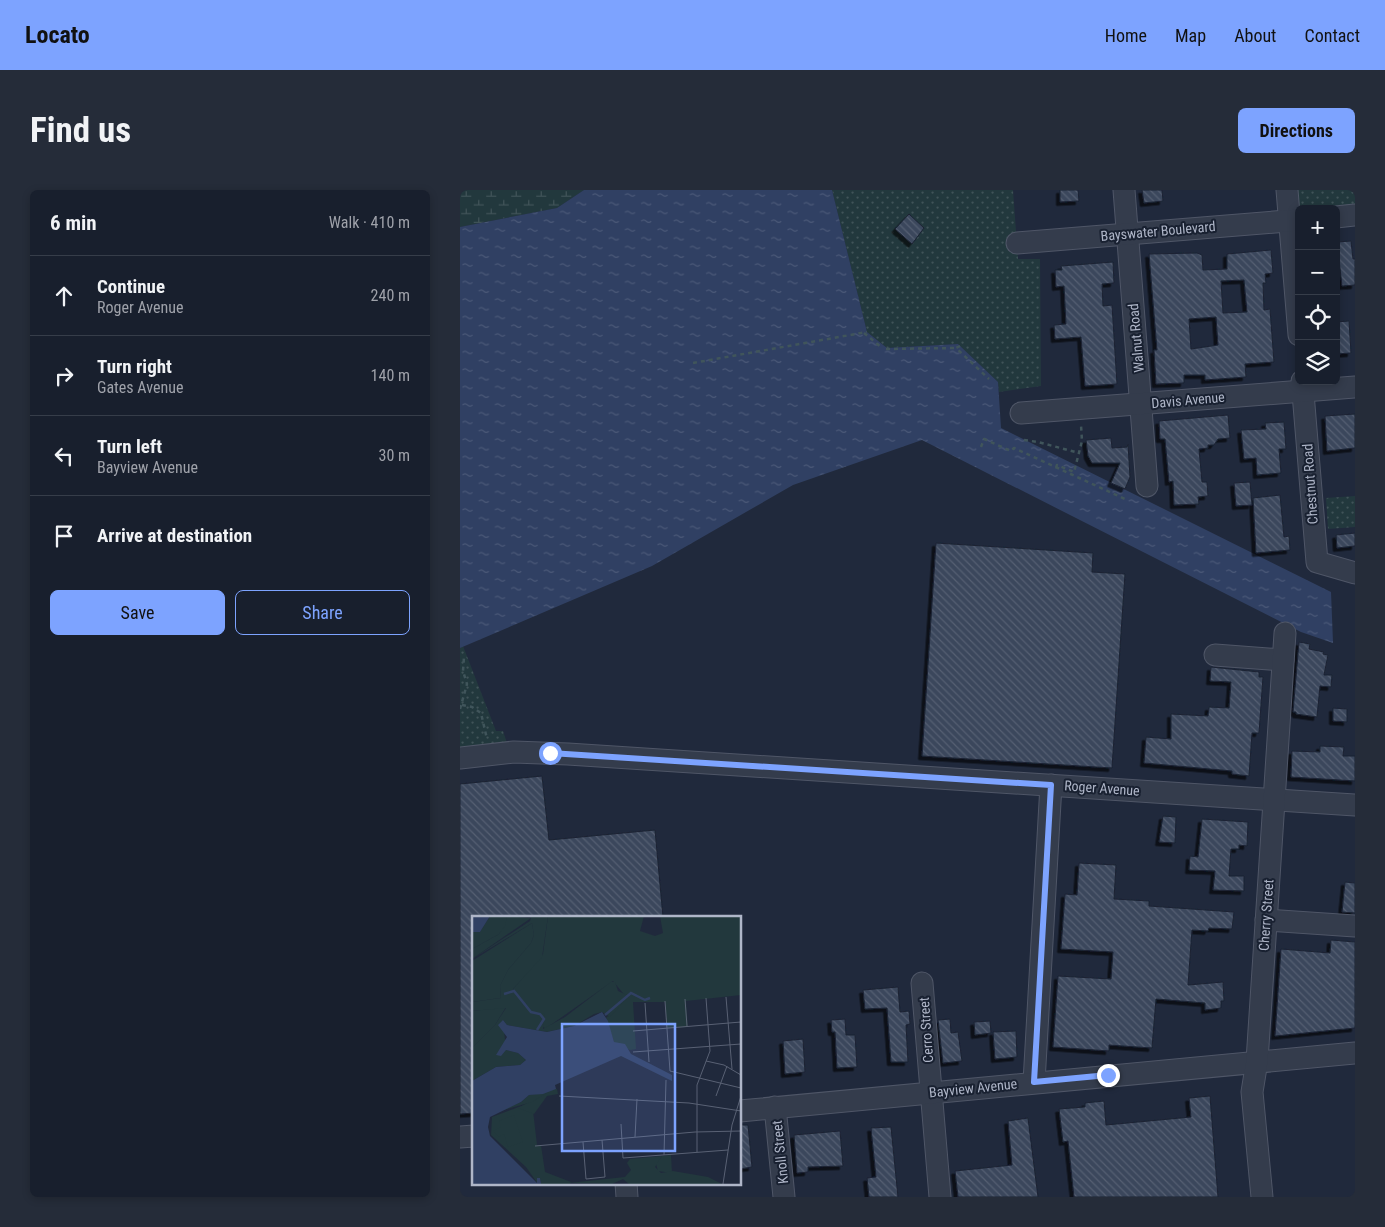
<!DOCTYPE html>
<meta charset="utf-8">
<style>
:root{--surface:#181f2d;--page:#252c39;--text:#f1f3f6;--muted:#9fa2aa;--line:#363d49;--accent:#7da3ff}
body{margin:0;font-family:"Roboto Condensed",sans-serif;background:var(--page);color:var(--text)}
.controls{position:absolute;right:15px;top:15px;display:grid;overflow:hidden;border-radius:8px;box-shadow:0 2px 8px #0003}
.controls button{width:45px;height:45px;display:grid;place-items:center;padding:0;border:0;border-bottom:1px solid var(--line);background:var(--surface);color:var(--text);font:25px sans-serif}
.stop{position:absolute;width:15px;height:15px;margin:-11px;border:4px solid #7da3ff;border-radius:50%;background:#fff}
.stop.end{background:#7da3ff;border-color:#fff;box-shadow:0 1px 5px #0008}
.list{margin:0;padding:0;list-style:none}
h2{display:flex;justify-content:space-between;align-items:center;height:65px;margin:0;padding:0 20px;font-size:21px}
h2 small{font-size:16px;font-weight:400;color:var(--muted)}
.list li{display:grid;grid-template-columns:32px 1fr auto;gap:15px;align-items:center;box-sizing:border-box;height:80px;padding:0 20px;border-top:1px solid var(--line)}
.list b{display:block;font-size:19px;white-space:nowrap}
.list p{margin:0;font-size:16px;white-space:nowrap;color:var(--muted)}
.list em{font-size:16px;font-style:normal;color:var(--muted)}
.actions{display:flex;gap:10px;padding:15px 20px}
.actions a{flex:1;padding:11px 0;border:1px solid var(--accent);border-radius:8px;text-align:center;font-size:18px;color:var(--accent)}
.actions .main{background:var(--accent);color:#111}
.icon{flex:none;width:28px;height:28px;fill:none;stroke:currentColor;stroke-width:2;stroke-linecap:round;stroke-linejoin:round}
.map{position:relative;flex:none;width:895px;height:1007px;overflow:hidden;border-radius:8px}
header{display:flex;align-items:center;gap:30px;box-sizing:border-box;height:70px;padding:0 25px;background:var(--accent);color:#111}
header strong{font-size:24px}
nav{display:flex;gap:28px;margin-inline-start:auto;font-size:18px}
.intro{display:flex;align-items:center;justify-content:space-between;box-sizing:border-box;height:120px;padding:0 30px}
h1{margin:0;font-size:35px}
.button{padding:12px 22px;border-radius:8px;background:var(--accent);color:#111;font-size:18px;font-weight:700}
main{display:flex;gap:30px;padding:0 30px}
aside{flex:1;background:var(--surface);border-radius:8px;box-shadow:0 2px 8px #0003}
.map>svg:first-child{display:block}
.grass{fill:url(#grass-dots)}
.wetland{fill:url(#wetland-marsh)}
.water{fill:url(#water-ripples)}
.building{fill:url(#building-back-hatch);stroke:#1b2333;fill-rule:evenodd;filter:url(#shadow)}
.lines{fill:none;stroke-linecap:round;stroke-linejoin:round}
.minor-casing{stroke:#4f5667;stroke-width:23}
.path{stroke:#40555b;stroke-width:2.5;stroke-dasharray:4 4;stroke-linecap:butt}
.minor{stroke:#343c4c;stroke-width:21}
.route{stroke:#7da3ff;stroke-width:6}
.labels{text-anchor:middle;stroke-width:4;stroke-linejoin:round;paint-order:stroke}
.street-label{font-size:14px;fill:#afb6c8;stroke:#192131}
.inset-river{fill:none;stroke:#304063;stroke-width:2.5}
.inset-road{fill:none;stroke:#596174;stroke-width:1}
.view{fill:#7da3ff;fill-opacity:0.15;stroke:#7da3ff;stroke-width:2.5}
.inset-edge{fill:none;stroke:#afb6c8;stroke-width:2.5}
</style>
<header>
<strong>Locato</strong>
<nav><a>Home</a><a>Map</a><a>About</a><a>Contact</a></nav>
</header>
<div class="intro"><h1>Find us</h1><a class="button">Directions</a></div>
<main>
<aside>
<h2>6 min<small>Walk · 410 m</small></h2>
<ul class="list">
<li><svg class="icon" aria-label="ahead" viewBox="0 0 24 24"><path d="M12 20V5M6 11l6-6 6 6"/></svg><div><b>Continue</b><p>Roger Avenue</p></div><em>240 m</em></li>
<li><svg class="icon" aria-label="right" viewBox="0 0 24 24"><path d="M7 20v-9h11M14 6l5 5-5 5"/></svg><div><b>Turn right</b><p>Gates Avenue</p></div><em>140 m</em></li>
<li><svg class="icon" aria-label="left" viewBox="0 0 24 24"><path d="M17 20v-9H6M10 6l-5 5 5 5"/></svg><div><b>Turn left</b><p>Bayview Avenue</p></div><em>30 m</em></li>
<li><svg class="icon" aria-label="arrive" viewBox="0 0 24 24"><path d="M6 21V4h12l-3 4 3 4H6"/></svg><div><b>Arrive at destination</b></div></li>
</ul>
<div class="actions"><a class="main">Save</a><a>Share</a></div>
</aside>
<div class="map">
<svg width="895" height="1007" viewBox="0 0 895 1007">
<defs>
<pattern id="grass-dots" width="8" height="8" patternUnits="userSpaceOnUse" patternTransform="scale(1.25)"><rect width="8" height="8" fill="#22383d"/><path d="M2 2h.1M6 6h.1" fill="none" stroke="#405358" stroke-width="1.8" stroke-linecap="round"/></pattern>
<pattern id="wetland-marsh" width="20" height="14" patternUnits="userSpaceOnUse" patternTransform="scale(1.25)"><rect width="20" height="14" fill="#22383d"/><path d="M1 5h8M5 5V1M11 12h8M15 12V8" fill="none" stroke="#405358"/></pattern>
<pattern id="water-ripples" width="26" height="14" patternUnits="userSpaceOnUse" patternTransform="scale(1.25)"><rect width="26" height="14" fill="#304063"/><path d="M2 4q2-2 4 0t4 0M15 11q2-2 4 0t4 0" fill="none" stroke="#4b5978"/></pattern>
<pattern id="building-back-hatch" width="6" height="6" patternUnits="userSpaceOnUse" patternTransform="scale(1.25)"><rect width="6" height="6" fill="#3b475c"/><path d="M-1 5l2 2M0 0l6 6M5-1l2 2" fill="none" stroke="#555f72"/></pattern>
<filter id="shadow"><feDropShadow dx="-3.5" dy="3.5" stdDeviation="0" flood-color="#0009"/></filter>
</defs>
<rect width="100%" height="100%" fill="#20293c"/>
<g class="grass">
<polygon points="372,0 553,0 558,69 580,69 581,196 539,202 538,192 498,154 427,158 407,142"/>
<polygon points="827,0 895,0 895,25 876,19 839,19"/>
<polygon points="895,306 895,337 868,339 866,308"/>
<polygon points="3,456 36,541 43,541 48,556 0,560 0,458"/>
</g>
<polygon class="wetland" points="0,0 124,0 97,18 0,37"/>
<polygon class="water" points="124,0 372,0 407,142 427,158 498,154 538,192 541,238 871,402 873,453 841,442 462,250 333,295 192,376 0,458 0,37 97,18"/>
<g class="building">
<polygon points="600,0 618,0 619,11 600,12"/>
<polygon points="682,0 702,0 703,11 684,13"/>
<polygon points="449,24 464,38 452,54 435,39"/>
<polygon points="891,51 893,69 895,69 895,95 882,96 877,52"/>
<path d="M811 60 813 83 805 84 806 93H803L804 120 810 119 814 172 785 174 786 187 745 190V185H724V193L696 194 694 160H697L689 64 737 63 742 65 743 80 767 79V64ZM784 90 787 122 763 123 761 91ZM756 127 758 155 731 159 729 129Z"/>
<polygon points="653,72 654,93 642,94 643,116 652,115 657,194 625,196 621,147 595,149 594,135 606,134 604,96 596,97 595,80 602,80 601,76"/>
<polygon points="889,131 891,163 876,164 876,132"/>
<polygon points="895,224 895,258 867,261 865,226"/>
<polygon points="768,225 770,248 758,249 754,255 748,255 748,258 739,259 742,292 747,292 748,306 738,307 739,314 714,315 713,291 709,292 705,249 700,249 699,231"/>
<polygon points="824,232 826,259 819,259 821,283 797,285 796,268 784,269 781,240 806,239 805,233"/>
<polygon points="651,248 652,258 667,257 668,254 670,287 665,299 651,293 660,273 632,273 628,266 626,250"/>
<polygon points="790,292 792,315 776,316 774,293"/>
<polygon points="820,305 824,347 829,346 830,360 796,363 793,308"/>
<polygon points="895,343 895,356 877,358 876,345"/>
<polygon points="476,353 633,363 632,382 665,384 652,578 462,566"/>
<polygon points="839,452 850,454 849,459 864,462 863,464 868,465 864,485 872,485 871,497 860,496 857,527 836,524 836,522 833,522"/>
<polygon points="751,477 799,482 799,487 803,487 799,543 792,543 789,586 772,584 772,581 684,573 686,547 711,549 711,524 748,526 749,517 769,518 771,492 750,491"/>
<polygon points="873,518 887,519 887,532 873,531"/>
<polygon points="860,556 884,557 883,566 895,566 895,591 831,587 832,561 860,562"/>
<polygon points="82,586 89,650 195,640 203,727 14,727 14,923 0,924 0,594"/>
<polygon points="703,626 716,627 715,653 699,652"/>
<polygon points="742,629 788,632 787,656 779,655 779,659 771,659 769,686 784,686 784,701 753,700 755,681 729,680 730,666 738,667"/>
<polygon points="619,673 656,675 654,709 689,711 689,716 774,722 772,739 749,738 748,741 732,740 728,795 763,792 764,811 761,811 761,818 745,820 745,813 696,809 692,858 649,855 649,861 593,857 598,786 651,789 653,762 601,759 605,704 617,705"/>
<polygon points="885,692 895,693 895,723 882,722"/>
<polygon points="871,750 895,752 895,838 815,846 821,759 870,763"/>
<polygon points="438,797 440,822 449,821 450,834 446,835 448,872 431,872 427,818 405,819 403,800"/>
<polygon points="385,829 386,845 395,845 397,877 377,878 375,842 372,842 371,830"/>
<polygon points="490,829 491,843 498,842 502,871 483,873 478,830"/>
<polygon points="530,831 531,843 515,845 514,832"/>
<polygon points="556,841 557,867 535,869 533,842"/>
<polygon points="343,849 345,882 325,884 323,851"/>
<polygon points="750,906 758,1007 614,1007 608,951 603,952 599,919 625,917 625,913 644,911 646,935 731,927 729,908"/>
<polygon points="568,928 578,1007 498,1007 495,981 552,975 548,931"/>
<polygon points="280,935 288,935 292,977 280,979"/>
<polygon points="431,937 438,1007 409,1007 407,988 416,987 411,938"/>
<polygon points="380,941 383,976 348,977 348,982 337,983 334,945"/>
</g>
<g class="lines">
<g class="minor-casing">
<g id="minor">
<polyline points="664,0 687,296"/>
<polyline points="827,0 839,145"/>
<polyline points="876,27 895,25"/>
<polyline points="557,53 839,30"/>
<polyline points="842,191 857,372 895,383"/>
<polyline points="561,223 895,197"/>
<polyline points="755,465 823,470"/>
<polyline points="0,568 54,562 108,564 895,615"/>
<polyline points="806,730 895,736"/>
<polyline points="462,793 480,1007"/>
<polyline points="574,892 591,595"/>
<polyline points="315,917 324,1007"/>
<polyline points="280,921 895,863"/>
<polyline points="0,947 14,946"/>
<polyline points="166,993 167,1007"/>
<polyline points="802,1007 792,902 797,871 825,443"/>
</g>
</g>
<g class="path">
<polyline points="404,143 421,157"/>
<polyline points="500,156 496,158 529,189"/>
<polyline points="426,159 496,158"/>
<polyline points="233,173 407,142"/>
<polyline points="564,250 578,252 619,263"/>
<polyline points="521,257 524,249 551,261 554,258 665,309"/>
<polyline points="596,278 597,275 614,282 622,251 621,235"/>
<polyline points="2,515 12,517 21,523 27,549"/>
<polyline points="0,519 7,494 3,481 4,467"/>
</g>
<use href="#minor" class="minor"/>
</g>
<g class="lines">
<polyline class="route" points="90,563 591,595 574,892 648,885"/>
</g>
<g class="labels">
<g class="street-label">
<text transform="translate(698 41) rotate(-5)" y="5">Bayswater Boulevard</text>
<text transform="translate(676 148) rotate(-95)" y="5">Walnut Road</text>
<text transform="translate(728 210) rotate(-5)" y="5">Davis Avenue</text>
<text transform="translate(850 294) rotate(-94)" y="5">Chestnut Road</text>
<text transform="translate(642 598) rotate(4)" y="5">Roger Avenue</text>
<text transform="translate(806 725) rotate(-86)" y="5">Cherry Street</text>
<text transform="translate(466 840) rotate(-94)" y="5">Cerro Street</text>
<text transform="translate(513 898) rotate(-6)" y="5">Bayview Avenue</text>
<text transform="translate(320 962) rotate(-96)" y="5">Knoll Street</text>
</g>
</g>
<g transform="translate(12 726)">
<rect width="269" height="269" fill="#20293c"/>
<path d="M35 0 59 2 0 43V33L27 18ZM76 0H172L168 15 183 20 191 17 188 0H269V79L214 85 216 111 195 112 193 86H161L164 133 158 134 142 126 134 102 155 82 141 65 73 113 41 73 71 38ZM60 7 62 19 59 27 36 54 28 70 29 82 0 86V45ZM34 91 23 109 0 132V95ZM60 186 65 229H69L73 256 99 266 98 268H69L68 262 66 268 54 251 19 219 20 201ZM199 239 200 257 186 255 184 248 190 240Z" fill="#22383d"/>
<path d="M81 173H85L86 178 75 180 62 198 46 192ZM190 240 183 251 189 257 201 255 236 261 250 268H157L151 263 140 268 97 267 153 261 159 254 155 247 158 243Z" fill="#22383d"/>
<path d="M18 0H35L33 10 27 18 0 33V16H8ZM55 0H76L70 41 41 73 60 96 73 98 71 113 93 101 139 66H143L146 75 157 80 138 101 130 96 122 98 102 110 75 116 35 109 31 104 34 134 46 137 54 144 48 149 24 151 0 165V132L23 109 34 92 0 95V86L29 82 28 70 36 54 59 27 62 19 60 7 0 43 58 5 59 2ZM76 176 60 186 25 196 49 186 57 179Z" fill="#22383d"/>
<path d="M42 199 51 226 36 231 32 218 27 221 21 215 29 211 27 205Z" fill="#22383d"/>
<path d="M0 0H18L8 16H0ZM130 96 136 105 142 126 153 128 159 138 200 159V165L149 140 83 169 84 173 71 178 57 179 49 186 18 201 16 211 18 220 65 267V262H68L69 268H0V165L24 151 48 149 54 144 46 137 34 134 29 140 24 139 35 121 26 109 31 104 35 109 75 116 102 110Z" fill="#304063"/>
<path class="inset-river" d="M32 78 42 75 59 96 68 98 72 103 65 114M133 99 159 77 173 84 178 82"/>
<path class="inset-road" d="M254 81 260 153M213 83 215 110M193 85 198 155 269 172M173 87 177 146M161 115 269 106M161 136 269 128M234 145 252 149 269 159M87 180 217 187 269 195M244 180 255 150M149 208 151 242 256 234M163 221 165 183M111 226 114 263 133 261 130 224M63 230 223 216 269 215M225 236V169L238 135 234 82M192 239 194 164M251 268 260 209 269 180"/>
<path class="view" d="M90 108H203V235H90Z"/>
<rect width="269" height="269" class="inset-edge"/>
</g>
</svg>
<div class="controls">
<button>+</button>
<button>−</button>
<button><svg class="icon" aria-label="locate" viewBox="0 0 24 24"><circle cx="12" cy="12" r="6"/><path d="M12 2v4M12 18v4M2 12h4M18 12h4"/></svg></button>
<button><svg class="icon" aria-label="layers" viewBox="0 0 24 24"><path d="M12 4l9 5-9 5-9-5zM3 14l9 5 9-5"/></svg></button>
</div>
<div class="stop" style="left:90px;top:563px"></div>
<div class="stop end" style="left:648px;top:885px"></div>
</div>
</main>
